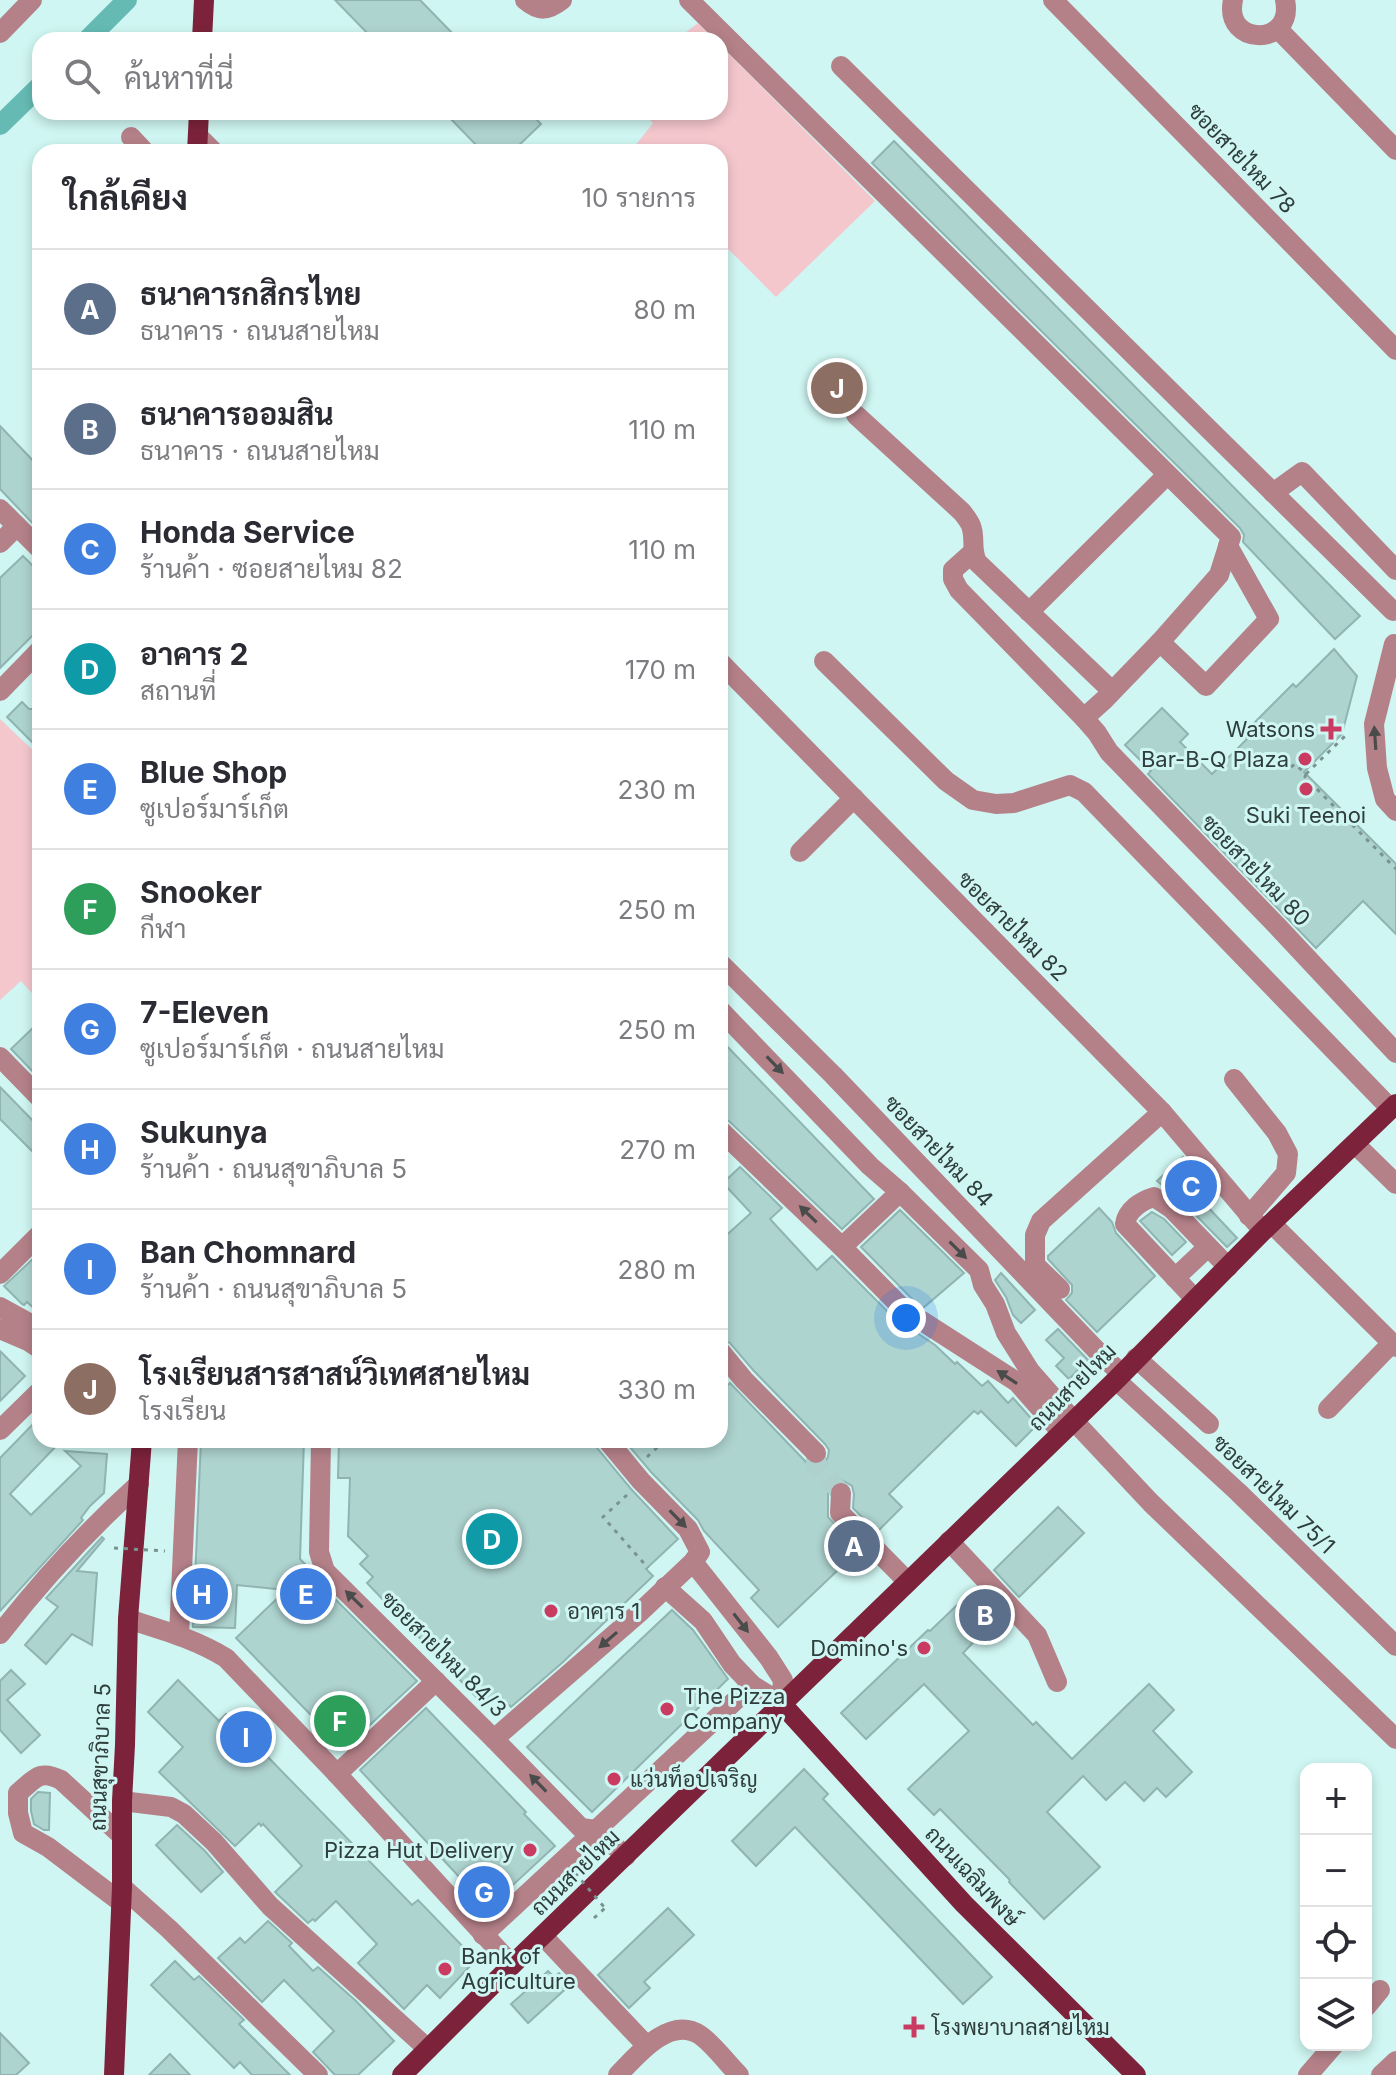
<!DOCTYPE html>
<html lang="th">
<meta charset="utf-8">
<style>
:root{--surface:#fff;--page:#f7f7f7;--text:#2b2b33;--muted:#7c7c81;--line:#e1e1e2;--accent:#0f766e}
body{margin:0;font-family:Inter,Sarabun,sans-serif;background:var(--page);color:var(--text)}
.controls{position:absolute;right:24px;bottom:24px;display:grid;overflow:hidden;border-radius:16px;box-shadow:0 4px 12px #0003}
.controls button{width:72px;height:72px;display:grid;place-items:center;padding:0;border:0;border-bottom:2px solid var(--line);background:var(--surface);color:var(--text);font:40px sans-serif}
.you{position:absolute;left:906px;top:1318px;width:28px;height:28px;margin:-20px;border:6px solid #fff;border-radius:50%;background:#1a73e8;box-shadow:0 0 0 12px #1a73e833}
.badge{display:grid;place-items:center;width:52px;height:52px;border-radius:50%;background:var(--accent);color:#fff;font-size:26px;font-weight:700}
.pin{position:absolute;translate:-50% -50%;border:4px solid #fff;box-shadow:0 2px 8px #0006}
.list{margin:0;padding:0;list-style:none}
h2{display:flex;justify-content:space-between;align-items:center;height:104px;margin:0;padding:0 32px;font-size:34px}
h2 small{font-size:26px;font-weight:400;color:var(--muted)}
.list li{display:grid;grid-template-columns:52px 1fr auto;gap:24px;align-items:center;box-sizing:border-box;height:120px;padding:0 32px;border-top:2px solid var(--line)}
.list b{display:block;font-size:30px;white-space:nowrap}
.list p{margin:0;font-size:26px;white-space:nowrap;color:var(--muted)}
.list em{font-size:26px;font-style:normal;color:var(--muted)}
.icon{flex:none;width:44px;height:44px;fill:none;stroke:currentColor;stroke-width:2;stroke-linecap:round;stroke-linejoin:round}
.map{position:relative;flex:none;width:1396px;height:2075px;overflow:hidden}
.search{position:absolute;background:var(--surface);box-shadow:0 4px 12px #0003;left:32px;top:32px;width:696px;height:88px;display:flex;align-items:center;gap:20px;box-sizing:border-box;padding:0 28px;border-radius:24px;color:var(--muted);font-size:30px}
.panel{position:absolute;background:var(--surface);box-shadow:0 4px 12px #0003;left:32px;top:144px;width:696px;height:1304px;border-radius:24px}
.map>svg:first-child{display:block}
.green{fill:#f4c7cd}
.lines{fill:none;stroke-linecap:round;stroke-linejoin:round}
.canal{stroke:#65bbb4;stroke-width:20}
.building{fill:#aed4d0;stroke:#90b4b1;stroke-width:2}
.minor-tunnel{stroke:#afd1ce;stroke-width:20;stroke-dasharray:20 10;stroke-linecap:butt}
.path{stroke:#799390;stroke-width:3;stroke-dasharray:4 6;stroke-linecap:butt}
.minor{stroke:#b58189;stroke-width:20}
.major{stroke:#7c233b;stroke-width:20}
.path-bridge{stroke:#799390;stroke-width:3;stroke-dasharray:4 6;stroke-linecap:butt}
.oneway{fill:#4a4b4b}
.poi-dot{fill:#ca3b62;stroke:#cff6f2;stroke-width:3}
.labels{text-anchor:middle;stroke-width:6;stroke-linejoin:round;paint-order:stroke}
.street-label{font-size:22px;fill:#2f3e3c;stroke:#cff6f2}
.poi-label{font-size:22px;fill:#2f3e3c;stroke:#cff6f2;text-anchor:start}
</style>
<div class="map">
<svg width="1396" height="2075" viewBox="0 0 1396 2075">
<rect width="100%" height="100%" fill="#cff6f2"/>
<g class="green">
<polygon points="698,23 715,40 676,40"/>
<polygon points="720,45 875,201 776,297 720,241 720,152 631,151 653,123 642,112 720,112"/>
<polygon points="0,719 40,757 40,1002 21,981 0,1000"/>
</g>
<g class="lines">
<g class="canal">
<polyline points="87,40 127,0"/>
<polyline points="0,125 40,86"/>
</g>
</g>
<g class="building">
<polygon points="335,0 420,0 459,40 374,40"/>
<polygon points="444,112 529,112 541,124 512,152 483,152"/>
<polygon points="894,141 1360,616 1335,639 1243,542 1244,535 1240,528 872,163"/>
<polygon points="0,426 40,468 40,531 0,489"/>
<polygon points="23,556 40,573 40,628 0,668 0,578"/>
<polygon points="1334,649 1357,676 1342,734 1304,772 1396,864 1396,934 1363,901 1316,948 1148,774 1151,771 1125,745 1162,708 1188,734 1180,742 1212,774 1247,739 1243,734 1293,684 1296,687"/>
<polygon points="22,702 29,709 40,709 40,750 7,717"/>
<polygon points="40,1021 40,1079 11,1049"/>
<polygon points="720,1039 874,1199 842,1229 729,1121 720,1117"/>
<polygon points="0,1087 40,1128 40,1159 0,1119"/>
<polygon points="1183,1157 1215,1195 1205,1204 1237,1238 1227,1247 1181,1200 1157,1181"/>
<polygon points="740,1167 782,1208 770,1219 817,1270 832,1256 904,1328 917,1333 935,1345 955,1364 957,1362 982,1386 988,1381 1008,1403 1013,1398 1037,1425 1016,1446 981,1411 978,1414 974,1411 889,1494 902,1507 877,1532 853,1508 854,1494 852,1486 842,1480 834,1482 828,1492 828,1517 859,1550 778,1627 751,1598 759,1590 704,1531 698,1520 651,1472 624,1440 720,1440 720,1392 730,1383 807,1463 818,1466 824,1463 828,1457 829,1450 825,1444 754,1371 730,1343 720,1338 720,1241 751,1213 723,1183"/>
<polygon points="1099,1208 1112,1222 1116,1233 1155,1276 1097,1332 1066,1300 1072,1293 1072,1285 1048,1259 1048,1256"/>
<polygon points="900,1210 964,1273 923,1308 920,1307 861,1247"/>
<polygon points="1152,1212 1164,1219 1186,1242 1172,1255 1140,1221"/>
<polygon points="35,1257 40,1263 40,1314 27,1302 24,1305 22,1304 4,1286"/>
<polygon points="1001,1273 1035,1310 1021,1323 1013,1315 1006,1297 995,1280"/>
<polygon points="1058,1329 1093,1365 1088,1370 1083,1365 1069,1379 1056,1366 1064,1358 1046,1340"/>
<polygon points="0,1351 25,1376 0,1401"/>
<polygon points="40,1417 40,1440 62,1440 10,1494 31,1515 81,1466 65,1451 107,1454 104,1493 90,1506 81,1518 83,1520 0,1611 0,1458"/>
<polygon points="201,1440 304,1440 300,1559 311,1570 316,1580 417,1681 344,1749 236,1638 286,1590 237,1585 235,1628 193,1627"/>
<polygon points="339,1440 594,1440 597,1448 631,1489 678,1539 646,1569 653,1576 563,1662 511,1707 497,1693 484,1705 367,1583 373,1577 360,1564 368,1556 348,1536 350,1478 338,1478"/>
<polygon points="1058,1507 1084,1533 1019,1597 994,1570"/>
<polygon points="102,1537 104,1539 77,1571 97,1573 92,1645 72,1634 46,1664 25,1645 58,1607 46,1598"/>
<polygon points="975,1588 1000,1615 963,1653 1033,1725 1036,1722 1072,1759 1149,1684 1174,1710 1153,1731 1192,1772 1166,1797 1157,1788 1144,1801 1125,1782 1106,1800 1083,1776 1047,1812 1100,1867 1044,1919 1009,1882 1010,1880 940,1809 934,1815 908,1789 969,1731 924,1684 866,1739 841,1713 928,1630 930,1631"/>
<polygon points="672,1610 693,1630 728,1679 592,1812 527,1747"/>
<polygon points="11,1670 25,1684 7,1700 40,1735 21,1753 0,1730 0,1681"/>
<polygon points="178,1680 219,1721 226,1714 412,1905 418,1900 472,1956 468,1960 472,1964 440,1998 427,1985 404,2009 358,1963 377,1944 336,1901 315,1921 313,1919 308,1923 275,1892 302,1866 263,1824 261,1826 259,1823 235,1846 159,1772 183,1747 148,1712"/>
<polygon points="426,1708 526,1812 524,1814 555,1846 488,1908 360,1770"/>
<polygon points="804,1769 828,1794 823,1799 992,1977 963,2004 795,1827 756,1866 732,1841"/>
<polygon points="38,1792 50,1793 49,1830 44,1830 34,1824 31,1811 31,1799"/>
<polygon points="177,1825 205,1851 223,1872 201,1892 156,1845"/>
<polygon points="668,1908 694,1935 644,1982 650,1988 629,2008 598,1975"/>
<polygon points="268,1921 292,1943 289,1946 313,1971 318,1967 356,2001 394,2041 358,2075 335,2075 313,2052 334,2031 284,1980 262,2002 218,1958 240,1938 245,1943"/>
<polygon points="175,1961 194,1980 199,1976 244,2020 239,2024 290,2075 252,2075 240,2062 234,2068 151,1985"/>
<polygon points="548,1971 554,1977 559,1973 570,1985 528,2023 511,2004"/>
<polygon points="0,2033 29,2063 16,2075 0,2075"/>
<polygon points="170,2054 190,2075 149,2075"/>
</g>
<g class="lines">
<polyline class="minor-tunnel" points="816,1453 816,1464 841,1493"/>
<g class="path">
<polyline points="1291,767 1295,764 1306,774 1305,777 1396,869"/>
<polyline points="1306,774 1345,736"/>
<polyline points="647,1457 665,1440"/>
<polyline points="627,1495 603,1517 648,1568"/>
<polyline points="594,1918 605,1908"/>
</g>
<g class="minor">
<path d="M525 0C539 12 548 11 562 0"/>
<polyline points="689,0 1231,537 1219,575 1160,642 1104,700 1084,718 959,590 953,579 953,570 973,552"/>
<polyline points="1053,0 1396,350"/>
<path d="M1233 0C1223 47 1295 47 1285 0"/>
<polyline points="1278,29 1396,150"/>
<polyline points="0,33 32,0"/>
<polyline points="841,66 1393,611"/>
<polyline points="198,136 214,152"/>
<polyline points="131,137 145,152"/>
<path d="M856 415 962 512C966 517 971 523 972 529 975 541 971 549 977 562L1112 691"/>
<polyline points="1273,493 1302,472 1396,570"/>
<polyline points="0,509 40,549"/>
<polyline points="0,543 17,526"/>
<polyline points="1029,612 1167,475"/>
<polyline points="1160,642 1206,686 1269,619 1228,546"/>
<polyline points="1394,644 1374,724 1377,768 1385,799 1396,811"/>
<polyline points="824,661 946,781 973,800 996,804 1014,803 1070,785 1084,792 1391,1109"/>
<polyline points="720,662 1162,1112 1263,1231"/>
<polyline points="0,691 40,650"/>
<polyline points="1084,718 1097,733 1109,752 1280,929 1396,1053"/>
<polyline points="800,852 854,798"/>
<polyline points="720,963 833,1075 1101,1355 1122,1374"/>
<polyline points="720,1010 870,1166 900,1192 979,1270 983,1285 995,1304 1006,1333 1030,1371 1073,1420 1151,1503 1396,1739"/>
<polyline points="0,1057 40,1098"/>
<polyline points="1234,1079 1277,1133 1288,1154 1286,1173 1249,1216"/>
<polyline points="720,1130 842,1247 913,1319 922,1321 1017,1382 1061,1432"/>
<polyline points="1355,1144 1396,1184"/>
<polyline points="1272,1224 1396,1347"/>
<polyline points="842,1247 900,1192"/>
<polyline points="0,1274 40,1234"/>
<polyline points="1175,1278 1208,1247"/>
<polyline points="1060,1289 1035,1265 1035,1235 1041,1221 1162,1112"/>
<path d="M1195 1299 1125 1224C1127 1210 1141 1201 1154 1197L1172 1209 1228 1267"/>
<polyline points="0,1307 40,1329"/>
<polyline points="0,1329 28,1341 40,1349"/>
<polyline points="720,1351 744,1380 816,1453"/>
<polyline points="1136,1358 1209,1424"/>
<polyline points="1116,1380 1238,1492 1396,1646"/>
<polyline points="1328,1409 1392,1343"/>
<polyline points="0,1430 40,1391"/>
<polyline points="321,1440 319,1552 325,1571 494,1739 581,1828 596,1830 626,1856"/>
<polyline points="841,1493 840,1513 908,1582"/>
<polyline points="949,1541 1037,1635 1057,1682"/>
<polyline points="693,1562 769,1658 783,1680 781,1703"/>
<polyline points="665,1587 703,1621 732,1664 752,1685 781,1703"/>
<path d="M128 1619C162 1630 195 1639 226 1658L337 1774 512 1965"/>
<path d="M0 1634C42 1580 88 1530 139 1484"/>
<polyline points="179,1635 188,1440"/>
<polyline points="494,1739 639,1613 693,1562 700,1552 688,1529 641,1481 607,1440"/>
<polyline points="337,1774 436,1681"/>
<polyline points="122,1801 171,1807 184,1814 214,1842 270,1906 428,2049"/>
<polyline points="122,1887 169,1929 318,2075"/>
<path d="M122 1903 48 1847 23 1833 18 1813V1793C35 1779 39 1769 61 1780L122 1836"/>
<polyline points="483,1935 752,1685"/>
<polyline points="543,1936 646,2045"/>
<polyline points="1366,2007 1380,1990"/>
<path d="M618 2075C637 2055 670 2015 700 2035 712 2043 728 2064 739 2075"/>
<polyline points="1308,2075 1334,2045"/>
<polyline points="1381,2075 1396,2061"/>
</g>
<g class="major">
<polyline points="202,40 204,0"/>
<polyline points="197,152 199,112"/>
<polyline points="781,1703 964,1904 1136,2075"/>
<polyline points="114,2075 122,1887 122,1801 125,1745 128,1619 142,1440"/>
<polyline points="402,2075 512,1965 908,1582 1116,1380 1263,1231 1396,1104"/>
</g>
<g class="path-bridge">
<polyline points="114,1548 165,1551"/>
<polyline points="575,1873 605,1908"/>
</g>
</g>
<defs><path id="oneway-solid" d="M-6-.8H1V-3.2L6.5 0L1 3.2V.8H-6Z" transform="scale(2)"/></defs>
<g class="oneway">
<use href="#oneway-solid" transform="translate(1375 738) rotate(-94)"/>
<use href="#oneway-solid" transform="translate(775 1065) rotate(46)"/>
<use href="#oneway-solid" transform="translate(808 1214) rotate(-136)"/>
<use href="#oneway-solid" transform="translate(958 1250) rotate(45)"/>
<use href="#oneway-solid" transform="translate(1007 1377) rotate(-147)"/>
<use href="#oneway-solid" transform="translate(678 1519) rotate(46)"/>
<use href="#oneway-solid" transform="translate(354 1599) rotate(-136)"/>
<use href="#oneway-solid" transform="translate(741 1623) rotate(52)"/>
<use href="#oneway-solid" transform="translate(608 1640) rotate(139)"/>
<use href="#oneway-solid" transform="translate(538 1783) rotate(-134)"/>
</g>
<g class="poi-dot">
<path d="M1327 717h8v8h8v8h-8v8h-8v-8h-8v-8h8z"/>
<circle cx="1305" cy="759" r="8"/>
<circle cx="1306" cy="789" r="8"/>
<circle cx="551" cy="1611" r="8"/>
<circle cx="924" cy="1648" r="8"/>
<circle cx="667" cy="1709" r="8"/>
<circle cx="614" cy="1779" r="8"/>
<circle cx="530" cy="1850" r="8"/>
<circle cx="445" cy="1969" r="8"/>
<path d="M910 2015h8v8h8v8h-8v8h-8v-8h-8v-8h8z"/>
</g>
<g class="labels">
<g class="street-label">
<text transform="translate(1242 158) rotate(46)" y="8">ซอยสายไหม 78</text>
<text transform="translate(1256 870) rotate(46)" y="8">ซอยสายไหม 80</text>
<text transform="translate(1013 926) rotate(45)" y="8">ซอยสายไหม 82</text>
<text transform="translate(939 1151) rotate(46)" y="8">ซอยสายไหม 84</text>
<text transform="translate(1072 1387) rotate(-45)" y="8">ถนนสายไหม</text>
<text transform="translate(1274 1494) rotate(44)" y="8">ซอยสายไหม 75/1</text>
<text transform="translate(444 1654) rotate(45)" y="8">ซอยสายไหม 84/3</text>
<text transform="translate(100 1757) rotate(-88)" y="8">ถนนสุขาภิบาล 5</text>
<text transform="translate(575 1872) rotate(-44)" y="8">ถนนสายไหม</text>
<text transform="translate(973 1876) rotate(47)" y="8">ถนนเฉลิมพงษ์</text>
</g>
<g class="poi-label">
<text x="1315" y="737" text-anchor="end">Watsons</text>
<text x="1289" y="767" text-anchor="end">Bar-B-Q Plaza</text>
<text x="1306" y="823" text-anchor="middle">Suki Teenoi</text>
<text x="567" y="1619">อาคาร 1</text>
<text x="908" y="1656" text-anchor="end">Domino's</text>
<text x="683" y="1704">The Pizza<tspan x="683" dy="25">Company</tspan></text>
<text x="630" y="1787">แว่นท็อปเจริญ</text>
<text x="514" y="1858" text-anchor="end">Pizza Hut Delivery</text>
<text x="461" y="1964">Bank of<tspan x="461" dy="25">Agriculture</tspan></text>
<text x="932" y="2035">โรงพยาบาลสายไหม</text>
</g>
</g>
</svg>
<div class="controls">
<button>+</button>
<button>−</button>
<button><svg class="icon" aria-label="locate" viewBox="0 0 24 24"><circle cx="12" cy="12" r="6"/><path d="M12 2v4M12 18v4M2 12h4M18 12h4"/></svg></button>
<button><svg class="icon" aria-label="layers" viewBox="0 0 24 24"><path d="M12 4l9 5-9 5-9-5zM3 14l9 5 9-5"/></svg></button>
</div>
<div class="you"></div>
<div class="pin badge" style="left:854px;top:1546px;background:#5c6f8a">A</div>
<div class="pin badge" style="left:985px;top:1615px;background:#5c6f8a">B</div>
<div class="pin badge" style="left:1191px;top:1186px;background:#3f7fe0">C</div>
<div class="pin badge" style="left:492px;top:1539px;background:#0f9aa8">D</div>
<div class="pin badge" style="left:306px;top:1594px;background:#3f7fe0">E</div>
<div class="pin badge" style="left:340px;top:1721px;background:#2e9e5b">F</div>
<div class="pin badge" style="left:484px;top:1892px;background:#3f7fe0">G</div>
<div class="pin badge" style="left:202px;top:1594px;background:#3f7fe0">H</div>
<div class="pin badge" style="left:246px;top:1737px;background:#3f7fe0">I</div>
<div class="pin badge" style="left:837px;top:388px;background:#8d6e63">J</div>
<div class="search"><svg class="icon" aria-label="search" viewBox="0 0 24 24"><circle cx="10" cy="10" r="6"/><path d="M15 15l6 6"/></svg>ค้นหาที่นี่</div>
<section class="panel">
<h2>ใกล้เคียง<small>10 รายการ</small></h2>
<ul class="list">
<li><span class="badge" style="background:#5c6f8a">A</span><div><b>ธนาคารกสิกรไทย</b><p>ธนาคาร · ถนนสายไหม</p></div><em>80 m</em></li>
<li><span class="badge" style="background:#5c6f8a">B</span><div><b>ธนาคารออมสิน</b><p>ธนาคาร · ถนนสายไหม</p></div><em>110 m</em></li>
<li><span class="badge" style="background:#3f7fe0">C</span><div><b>Honda Service</b><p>ร้านค้า · ซอยสายไหม 82</p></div><em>110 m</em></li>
<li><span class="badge" style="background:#0f9aa8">D</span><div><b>อาคาร 2</b><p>สถานที่</p></div><em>170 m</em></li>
<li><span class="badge" style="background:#3f7fe0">E</span><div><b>Blue Shop</b><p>ซูเปอร์มาร์เก็ต</p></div><em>230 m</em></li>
<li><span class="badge" style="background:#2e9e5b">F</span><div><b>Snooker</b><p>กีฬา</p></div><em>250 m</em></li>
<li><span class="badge" style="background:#3f7fe0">G</span><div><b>7-Eleven</b><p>ซูเปอร์มาร์เก็ต · ถนนสายไหม</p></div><em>250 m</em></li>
<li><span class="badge" style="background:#3f7fe0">H</span><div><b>Sukunya</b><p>ร้านค้า · ถนนสุขาภิบาล 5</p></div><em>270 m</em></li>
<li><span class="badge" style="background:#3f7fe0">I</span><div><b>Ban Chomnard</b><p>ร้านค้า · ถนนสุขาภิบาล 5</p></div><em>280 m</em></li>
<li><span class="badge" style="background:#8d6e63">J</span><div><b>โรงเรียนสารสาสน์วิเทศสายไหม</b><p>โรงเรียน</p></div><em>330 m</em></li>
</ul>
</section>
</div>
